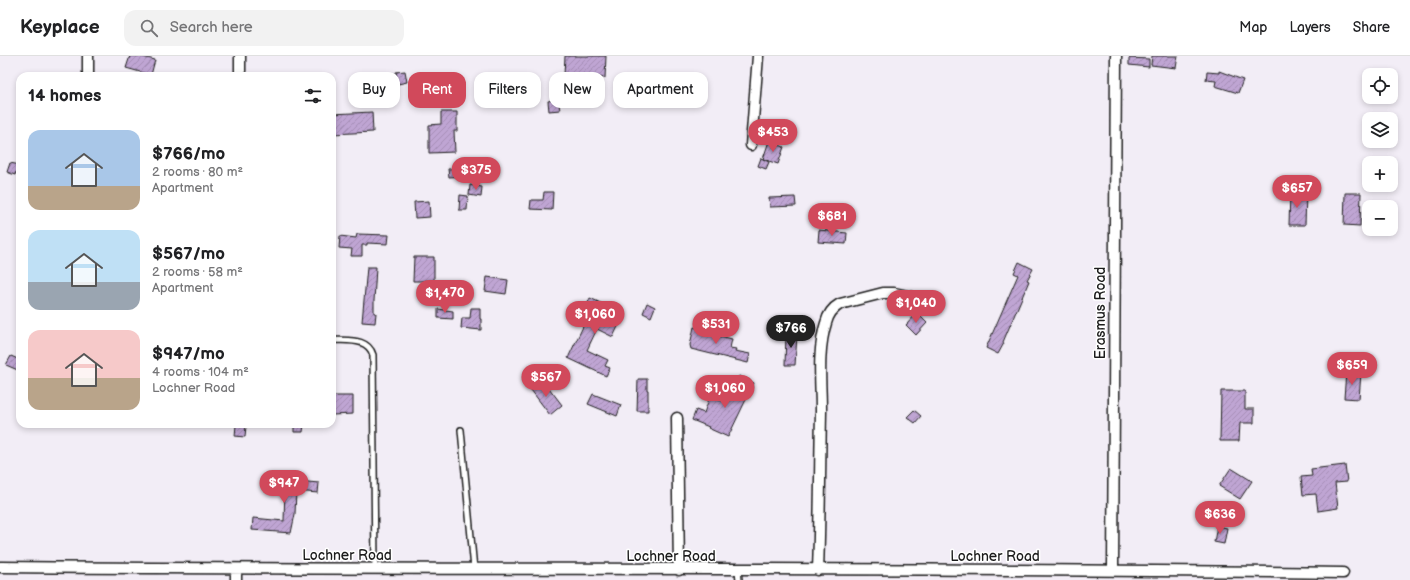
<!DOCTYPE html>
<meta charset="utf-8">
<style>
body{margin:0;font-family:"Balsamiq Sans",sans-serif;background:#f2f2f2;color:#202124;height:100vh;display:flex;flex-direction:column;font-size:15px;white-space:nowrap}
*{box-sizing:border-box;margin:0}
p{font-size:13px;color:#757577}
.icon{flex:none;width:22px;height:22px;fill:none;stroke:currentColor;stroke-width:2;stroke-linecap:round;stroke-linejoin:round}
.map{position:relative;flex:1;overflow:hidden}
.sheet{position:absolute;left:16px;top:16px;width:320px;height:356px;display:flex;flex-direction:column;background:#fff;border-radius:12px;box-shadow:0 2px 6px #0003}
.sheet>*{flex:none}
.top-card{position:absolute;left:348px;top:16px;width:380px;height:36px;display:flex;gap:8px}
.controls{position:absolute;left:1362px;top:12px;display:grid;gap:8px}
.controls a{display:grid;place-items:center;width:36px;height:36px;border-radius:8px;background:#fff;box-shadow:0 2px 6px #0003;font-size:20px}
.price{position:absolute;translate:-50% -34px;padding:0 9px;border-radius:14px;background:#d1495b;color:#fff;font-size:13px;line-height:26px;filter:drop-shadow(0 1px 2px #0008)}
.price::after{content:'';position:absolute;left:50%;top:24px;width:12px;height:9px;margin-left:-6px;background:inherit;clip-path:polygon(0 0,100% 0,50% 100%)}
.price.selected{background:#222;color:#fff}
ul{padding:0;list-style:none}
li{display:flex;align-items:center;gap:12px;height:100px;padding:0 12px}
li span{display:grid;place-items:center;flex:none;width:112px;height:80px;border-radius:12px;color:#555}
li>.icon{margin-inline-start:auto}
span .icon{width:48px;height:48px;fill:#fffc;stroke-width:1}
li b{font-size:17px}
h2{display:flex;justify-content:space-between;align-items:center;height:48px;padding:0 12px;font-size:17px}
.tag{padding:0 14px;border-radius:12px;background:#fff;box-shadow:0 2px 6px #0003;font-size:14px;line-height:36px}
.tag.selected{background:#d1495b;color:#fff}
header{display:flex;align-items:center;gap:24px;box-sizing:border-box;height:56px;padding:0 20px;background:#fff;border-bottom:1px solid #e0e0e0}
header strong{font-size:19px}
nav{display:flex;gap:22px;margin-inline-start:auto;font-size:14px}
.search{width:280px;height:36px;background:#f2f2f2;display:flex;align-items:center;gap:10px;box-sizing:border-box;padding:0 14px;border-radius:12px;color:#757577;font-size:15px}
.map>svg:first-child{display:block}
.building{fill:url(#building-hatch);stroke:#1c1c1c}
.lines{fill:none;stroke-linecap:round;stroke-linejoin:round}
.lane-casing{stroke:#1c1c1c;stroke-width:8}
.street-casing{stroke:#1c1c1c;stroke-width:13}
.lane{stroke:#fff;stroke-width:5}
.street{stroke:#fff;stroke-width:10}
.labels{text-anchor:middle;stroke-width:3;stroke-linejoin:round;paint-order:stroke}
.street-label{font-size:14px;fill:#1c1c1c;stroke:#fff}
</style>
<header>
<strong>Keyplace</strong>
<div class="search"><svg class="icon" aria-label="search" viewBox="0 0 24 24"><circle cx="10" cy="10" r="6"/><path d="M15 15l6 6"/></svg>Search here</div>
<nav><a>Map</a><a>Layers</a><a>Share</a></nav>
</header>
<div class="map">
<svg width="1410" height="524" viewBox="0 0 1410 524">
<defs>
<pattern id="building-hatch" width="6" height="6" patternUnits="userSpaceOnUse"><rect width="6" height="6" fill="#bfa5d3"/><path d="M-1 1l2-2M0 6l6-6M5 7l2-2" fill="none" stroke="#a48db5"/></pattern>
</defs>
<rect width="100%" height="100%" fill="#f2edf6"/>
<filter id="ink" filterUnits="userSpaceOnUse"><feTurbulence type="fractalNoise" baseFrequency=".025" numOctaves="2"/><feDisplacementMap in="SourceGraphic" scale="8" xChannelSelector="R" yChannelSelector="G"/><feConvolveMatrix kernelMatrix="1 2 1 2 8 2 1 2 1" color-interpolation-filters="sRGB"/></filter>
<g filter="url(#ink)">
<!-- building -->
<path class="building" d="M130 0H139L155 4 151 19 126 12Z
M565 0H606L605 22 594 21 593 28 583 27V20L564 19Z
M1152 0H1178L1176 12 1151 9Z
M1129 2 1149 3V11L1129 9Z
M405 15 407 26 398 28 396 16Z
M1219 15 1243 24 1238 37 1215 30 1216 25 1206 24 1207 16 1219 17Z
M558 43 560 54 549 55 548 45Z
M372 56 373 76 332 78V58Z
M441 56H457V75H454L455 96 429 97V69L441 68Z
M769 85 784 91 778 108 763 103Z
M761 102 769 106 766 113 758 110Z
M10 107 20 109V117L16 116 15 119 7 116Z
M464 112V120L449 121 448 113Z
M470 129 482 131 481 141 469 139Z
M544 136H553L552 154 530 153 531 144H543Z
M1290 136 1306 137 1305 169H1289Z
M1345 137H1361L1360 170 1344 169Z
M460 139 468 140 467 154H459Z
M795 141 796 150 770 151 769 142Z
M429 145 430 161 415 162 414 146Z
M819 174 847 177 846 188 818 186Z
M357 178 389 179 388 188 367 187V189H362V200H351L352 193 339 192 340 180 356 182Z
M414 201H434V225H413Z
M1019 206 1033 213 1027 224 1029 225 1003 286 1004 287 998 298 986 292 1018 219 1014 217Z
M367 211H376L374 245V257H376L375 267 362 266Z
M487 221 508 224 506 238 485 235Z
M590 242 624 258 613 281 597 273 587 294 608 304 605 310 610 312 606 320 568 302 590 256 585 254Z
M647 247 655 251 651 261 643 257Z
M471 252H480V263H481V274L461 272 462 262H470Z
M438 253 453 255V263L438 262Z
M917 257 927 267 916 279 906 269Z
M694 271 721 277 720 280 732 283 730 292 736 293 735 295 750 298 748 307 691 293 690 289Z
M786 278 797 279 795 309H785Z
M11 300 20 304V315L6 309Z
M1346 316 1361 317 1359 343 1344 342Z
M739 320 754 327 728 381 708 372 709 371 692 364 696 354 704 357 710 340 727 346Z
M638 323H647V334H648V355H637Z
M543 324 562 349 550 359 531 334Z
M1221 335H1245V353H1254V367H1240L1239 385H1220Z
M593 338 621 349 617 360 588 348Z
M332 340H353V358L332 359Z
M914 354 921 360 915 367 907 361Z
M294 368H304L303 376H294Z
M236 369 246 370 245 381 235 380Z
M1345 409 1347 426 1335 427 1338 452 1318 455 1316 438 1303 439 1301 421 1312 420 1311 413Z
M1231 412 1252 425 1240 443 1219 430Z
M266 417 297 425 319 427 318 437 296 435 295 458 291 477 252 474 253 462 284 465 285 432 264 427Z
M1217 470 1227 472 1224 488 1214 486Z"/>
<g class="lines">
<defs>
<path id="lane" d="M334 284C349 285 368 282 373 299L375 513
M461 374 474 513
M738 514 739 524"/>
<path id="street" d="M240 0V20
M88 20V0
M751 89 758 0
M677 362 679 514
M0 511C448 515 895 510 1343 517
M236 513V524
M818 514C820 461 820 408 821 355 821 327 817 295 826 267 828 259 833 252 840 248L883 237H894L912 241
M1113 514 1116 0"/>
</defs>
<!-- lane casing -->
<use href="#lane" class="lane-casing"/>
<!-- street casing -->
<use href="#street" class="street-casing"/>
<!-- lane -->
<use href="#lane" class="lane"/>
<!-- street -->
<use href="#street" class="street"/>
</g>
</g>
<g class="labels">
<!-- street labels -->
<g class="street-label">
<text transform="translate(1100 257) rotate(-90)" y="5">Erasmus Road</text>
<text x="347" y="504">Lochner Road</text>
<text x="671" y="505">Lochner Road</text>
<text x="995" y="505">Lochner Road</text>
</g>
</g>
</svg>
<div class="controls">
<a><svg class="icon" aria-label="locate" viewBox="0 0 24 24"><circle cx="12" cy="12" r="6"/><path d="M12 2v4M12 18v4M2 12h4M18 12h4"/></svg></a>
<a><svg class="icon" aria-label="layers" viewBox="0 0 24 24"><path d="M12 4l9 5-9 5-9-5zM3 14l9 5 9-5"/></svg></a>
<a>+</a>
<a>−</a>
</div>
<b class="price" style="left:773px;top:97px">$453</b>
<b class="price" style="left:476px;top:135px">$375</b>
<b class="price" style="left:1297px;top:153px">$657</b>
<b class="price" style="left:832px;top:181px">$681</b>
<b class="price" style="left:445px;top:258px">$1,470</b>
<b class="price" style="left:916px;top:268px">$1,040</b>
<b class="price" style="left:595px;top:279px">$1,060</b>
<b class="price" style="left:716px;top:289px">$531</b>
<b class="price selected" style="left:791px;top:293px">$766</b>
<b class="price" style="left:1352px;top:330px">$659</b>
<b class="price" style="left:546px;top:342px">$567</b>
<b class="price" style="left:725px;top:353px">$1,060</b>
<b class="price" style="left:284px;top:448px">$947</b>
<b class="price" style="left:1220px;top:479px">$636</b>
<div class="top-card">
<a class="tag">Buy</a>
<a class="tag selected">Rent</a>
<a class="tag">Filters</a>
<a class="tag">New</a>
<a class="tag">Apartment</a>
</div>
<section class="sheet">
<h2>14 homes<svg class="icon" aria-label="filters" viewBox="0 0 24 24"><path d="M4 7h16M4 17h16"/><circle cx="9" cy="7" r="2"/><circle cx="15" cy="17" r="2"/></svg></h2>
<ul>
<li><span style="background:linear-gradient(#a9c7e8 70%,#b9a48a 0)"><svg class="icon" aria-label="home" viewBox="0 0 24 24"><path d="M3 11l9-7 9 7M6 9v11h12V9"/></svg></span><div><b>$766/mo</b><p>2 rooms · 80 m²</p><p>Apartment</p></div></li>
<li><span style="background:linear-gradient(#bfe0f5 65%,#9aa5b1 0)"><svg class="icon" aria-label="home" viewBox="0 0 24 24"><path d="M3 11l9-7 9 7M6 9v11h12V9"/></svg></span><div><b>$567/mo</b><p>2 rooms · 58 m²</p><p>Apartment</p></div></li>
<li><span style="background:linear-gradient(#f6c9c9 60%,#b9a48a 0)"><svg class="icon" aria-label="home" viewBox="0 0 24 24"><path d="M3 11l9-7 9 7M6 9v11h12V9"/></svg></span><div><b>$947/mo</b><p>4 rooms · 104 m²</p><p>Lochner Road</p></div></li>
</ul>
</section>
</div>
